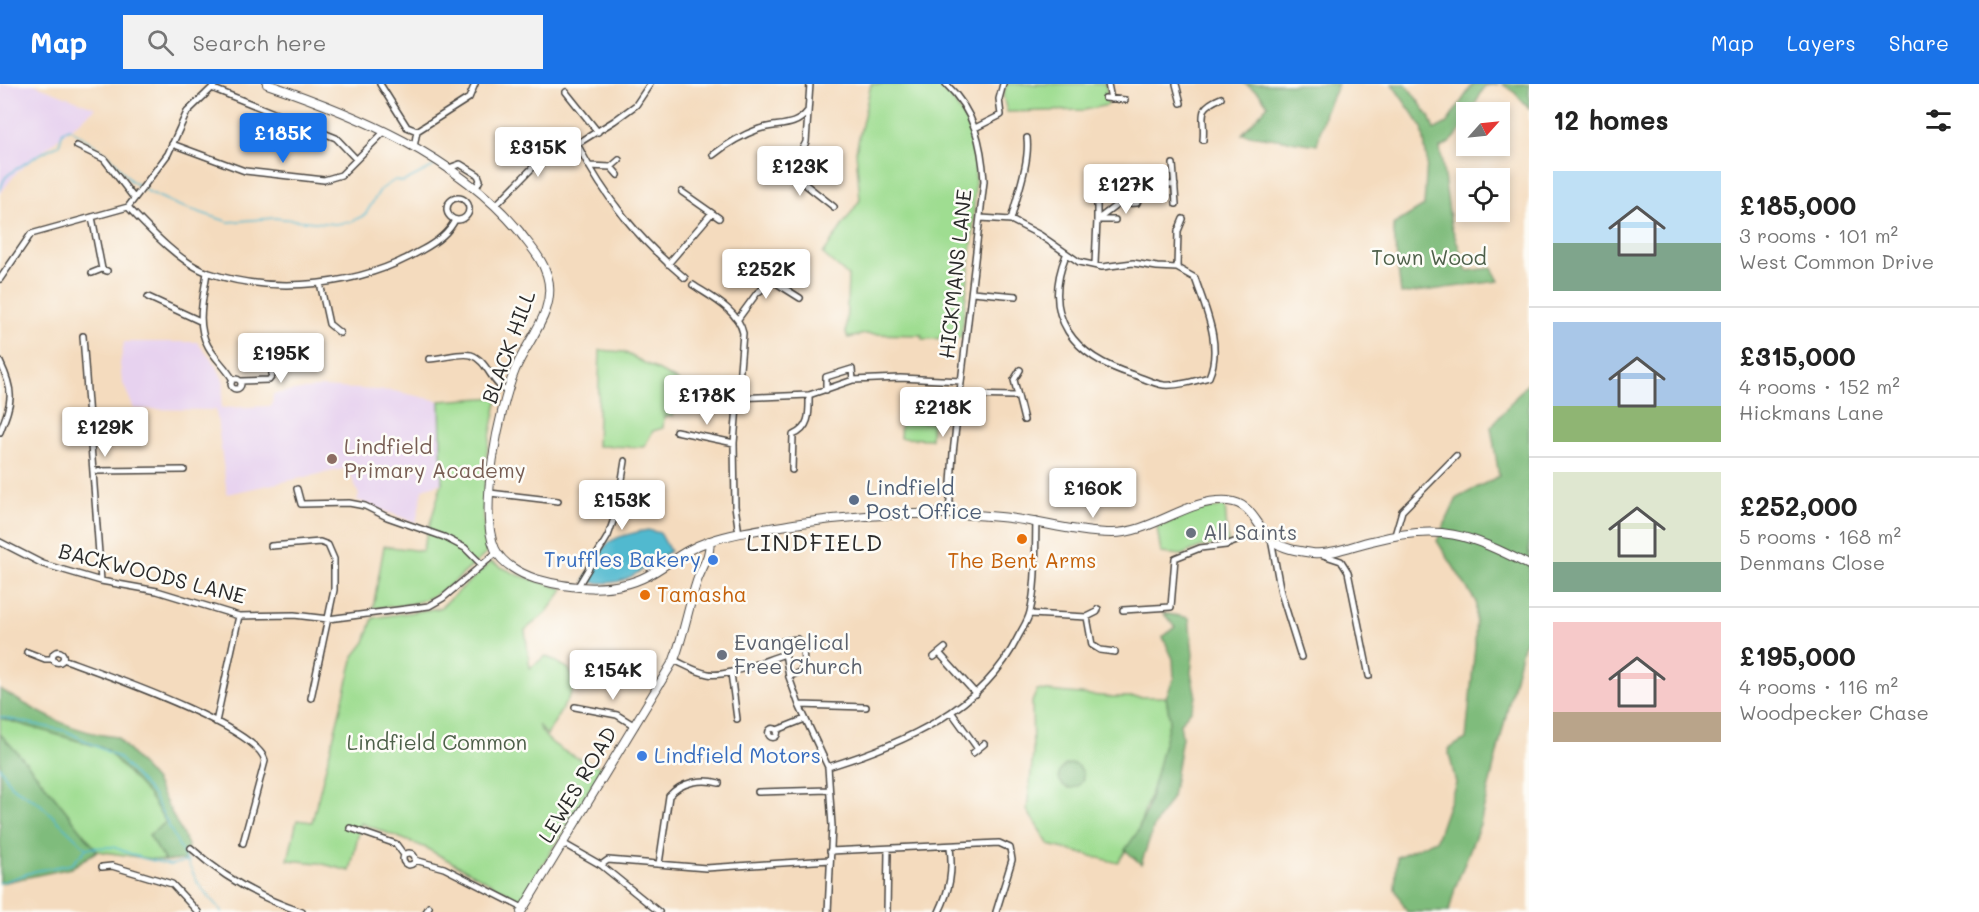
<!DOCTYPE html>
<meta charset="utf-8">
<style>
body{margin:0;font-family:Mali,sans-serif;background:#f2f2f2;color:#222;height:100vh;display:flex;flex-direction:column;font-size:22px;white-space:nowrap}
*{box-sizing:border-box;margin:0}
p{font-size:20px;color:#767676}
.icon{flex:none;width:33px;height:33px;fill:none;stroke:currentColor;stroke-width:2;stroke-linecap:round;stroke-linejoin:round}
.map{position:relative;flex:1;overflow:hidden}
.side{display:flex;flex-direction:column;background:#fff;width:450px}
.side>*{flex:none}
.needle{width:39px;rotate:63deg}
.controls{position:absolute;left:1456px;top:18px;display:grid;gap:12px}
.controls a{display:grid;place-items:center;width:54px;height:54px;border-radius:0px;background:#fff;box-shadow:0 3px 9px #0003;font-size:30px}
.price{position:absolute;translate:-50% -51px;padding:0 14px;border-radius:6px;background:#fff;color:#222;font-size:20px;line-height:39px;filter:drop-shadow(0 2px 3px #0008)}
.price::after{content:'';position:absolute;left:50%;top:36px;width:18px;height:14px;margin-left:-9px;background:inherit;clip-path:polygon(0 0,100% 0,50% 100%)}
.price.selected{background:#1a73e8;color:#fff}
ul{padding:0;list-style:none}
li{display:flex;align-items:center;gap:18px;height:150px;padding:0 24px}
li+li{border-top:2px solid #e0e0e0}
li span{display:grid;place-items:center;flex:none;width:168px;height:120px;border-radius:0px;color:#555}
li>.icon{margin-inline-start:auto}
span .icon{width:72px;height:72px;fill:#fffc;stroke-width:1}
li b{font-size:26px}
h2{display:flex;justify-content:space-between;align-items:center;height:72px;padding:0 24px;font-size:26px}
header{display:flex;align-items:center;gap:36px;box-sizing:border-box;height:84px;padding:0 30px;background:#1a73e8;color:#fff}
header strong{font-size:28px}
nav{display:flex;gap:33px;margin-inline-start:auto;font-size:21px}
.search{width:420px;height:54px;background:#f2f2f2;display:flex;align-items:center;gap:15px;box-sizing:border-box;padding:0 21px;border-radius:0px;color:#767676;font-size:22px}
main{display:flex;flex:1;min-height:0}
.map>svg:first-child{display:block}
.built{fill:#e7d2ef}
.green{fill:#9fdd91;stroke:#65845e;stroke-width:1.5}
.forest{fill:#7fbc7b;stroke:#557453;stroke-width:1.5}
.water{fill:#51b9cf;stroke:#3e727d;stroke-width:1.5}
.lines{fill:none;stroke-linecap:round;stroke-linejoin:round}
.stream{stroke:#51b9cf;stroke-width:1.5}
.street-casing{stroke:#494541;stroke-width:8}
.secondary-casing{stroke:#494541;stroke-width:10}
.street{stroke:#fff;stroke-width:5}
.secondary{stroke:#fff;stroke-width:8}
.education-dot{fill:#8d6e63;stroke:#fdfcf7;stroke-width:2}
.service-dot{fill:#5c6f8a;stroke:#fdfcf7;stroke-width:2}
.worship-dot{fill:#6b7280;stroke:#fdfcf7;stroke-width:2}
.food-dot{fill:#e8710a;stroke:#fdfcf7;stroke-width:2}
.shop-dot{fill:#3f7fe0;stroke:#fdfcf7;stroke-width:2}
.labels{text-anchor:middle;stroke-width:5;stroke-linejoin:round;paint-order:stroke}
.park-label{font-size:21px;fill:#4e604a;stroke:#fdfcf7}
.street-label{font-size:21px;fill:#2b2b2b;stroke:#fdfcf7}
.education-label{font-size:21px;fill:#785e54;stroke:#fdfcf7;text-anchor:start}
.service-label{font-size:21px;fill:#4e5e75;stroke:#fdfcf7;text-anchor:start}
.worship-label{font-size:21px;fill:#5b616d;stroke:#fdfcf7;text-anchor:start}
.shop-label{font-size:21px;fill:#366cbe;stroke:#fdfcf7;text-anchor:end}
.food-label{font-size:21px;fill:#c56008;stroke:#fdfcf7}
.quarter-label{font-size:24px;letter-spacing:1.5px;fill:#2b2b2b;stroke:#fdfcf7}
</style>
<header>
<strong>Map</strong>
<div class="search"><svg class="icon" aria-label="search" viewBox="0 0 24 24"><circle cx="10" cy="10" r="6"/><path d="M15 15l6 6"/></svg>Search here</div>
<nav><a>Map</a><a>Layers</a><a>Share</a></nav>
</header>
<main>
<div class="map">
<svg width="1529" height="828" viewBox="0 0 1529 828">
<rect width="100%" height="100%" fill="#fdfcf7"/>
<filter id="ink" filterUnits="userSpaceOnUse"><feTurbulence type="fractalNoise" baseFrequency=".0167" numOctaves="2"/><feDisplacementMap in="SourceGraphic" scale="12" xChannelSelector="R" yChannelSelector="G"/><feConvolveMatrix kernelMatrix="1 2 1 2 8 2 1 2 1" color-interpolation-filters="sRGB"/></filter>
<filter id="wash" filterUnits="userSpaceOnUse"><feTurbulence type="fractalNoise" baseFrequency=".008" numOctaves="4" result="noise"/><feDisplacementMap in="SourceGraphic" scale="24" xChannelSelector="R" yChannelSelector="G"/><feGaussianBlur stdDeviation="1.35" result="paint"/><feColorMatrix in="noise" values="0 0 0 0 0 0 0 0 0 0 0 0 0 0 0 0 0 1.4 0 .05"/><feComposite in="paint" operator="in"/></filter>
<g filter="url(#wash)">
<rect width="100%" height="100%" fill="#f4dbbe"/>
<!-- built -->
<path class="built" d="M0 0H34L96 24 17 88 0 110Z
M124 258H197L217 283 224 298 221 324 272 322 273 310 321 303 394 307 440 317 442 399 423 405 416 439 357 416 359 411 348 384 227 410 216 326 134 325 122 297 120 280Z"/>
<!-- green -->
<path class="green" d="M871 0H938L949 10 967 38 976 72 973 151 961 254 922 255V251L865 250 848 254 846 249 848 192 823 170 860 116 856 67Z
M1006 0H1106L1108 21 1085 26 1007 28 1003 12Z
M600 266 624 268 680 298 673 332 664 333 663 344 653 347 644 363 597 362Z
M498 313 486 373 483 433 487 469C443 507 435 522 373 524L384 462 422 467 442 399 440 317Z
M901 337 932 339 931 355 900 354Z
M1225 422 1228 459 1200 463 1181 471 1161 469 1157 443 1201 426Z
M491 478 518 491 564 505 546 529 525 546 530 584 546 572 569 585 576 601 547 651 538 641C548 665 581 675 603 684L521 816 424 763 361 739 350 787 319 779 288 776 297 736 312 738 354 572 365 558 373 534 440 524Z
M1037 606 1112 613H1166L1170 635 1157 690 1137 749 1118 779 1049 761 1027 726 1033 670 1032 618Z
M0 634 106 665 148 710 166 738 149 751 165 777 97 767C66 727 35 686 0 650Z"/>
<!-- forest -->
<path class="forest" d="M1245 0H1338L1325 28 1317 61 1242 50 1268 21 1259 9Z
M1392 0H1406L1429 32 1434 46 1447 39 1473 0H1499L1485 2 1471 28H1467C1467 42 1452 60 1440 64L1451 141 1467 187 1492 184 1499 197 1401 210 1393 141 1424 122 1427 77 1422 43Z
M1502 0H1529V25L1515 9Z
M1529 297V549L1522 565 1480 740 1455 804 1449 828H1407L1395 805 1397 773 1436 756 1456 699 1448 665 1466 655 1475 562 1476 518 1437 457 1457 414 1499 392 1491 343Z
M1163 529 1189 534 1193 570 1191 589 1196 613 1191 626 1180 639 1182 653 1172 713 1154 742 1141 780 1125 766 1137 749 1147 726 1170 635 1166 613 1174 594 1173 575 1163 553 1175 543Z
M0 605C37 628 73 649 117 653L155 697 188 761 185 776 165 777 149 751 166 738 148 710 106 665 0 634Z
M0 650C35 686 66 727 97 767L71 784 0 799Z
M1059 692a12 12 0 1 1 24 0a12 12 0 1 1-24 0Z"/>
<!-- water -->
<path class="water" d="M648 446 660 449 670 467C638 488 626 505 584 497 605 459 603 454 648 446Z"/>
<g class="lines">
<!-- stream -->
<path class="stream" d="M0 106C2 102 3 96 6 93 13 86 50 63 59 61L63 47 69 44 109 71 130 96 149 108 177 121 229 138 274 134 335 140 350 138 365 131 380 106 395 96 403 98 434 82
M0 633 66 647 118 673 153 711 199 801 222 828
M0 683 11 702 40 720 86 764 113 763 142 774 170 781 188 777
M0 799 35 787 72 780 86 765"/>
</g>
</g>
<g filter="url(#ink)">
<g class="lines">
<defs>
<path id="street" d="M380 0 407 43 417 47 414 63
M810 0 806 58 793 83 792 90 834 123
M946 0C974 26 982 61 984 97L953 369 949 430
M1108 0 1111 15
M1176 0 1181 19
M214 5 336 54 356 75
M566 8 598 48
M1105 14 1125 16
M975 44 1001 31 999 15 1003 0
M417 47 469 14 475 0
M1203 56C1206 33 1194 25 1221 14
M172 60 245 87 324 96 341 91 384 48
M577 60C605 114 638 155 685 194
M77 62 104 75 134 114
M713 71C727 60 742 51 759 45 777 39 795 44 807 28
M1173 80 1176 120
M589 82 611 83 618 91
M611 83 619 76
M449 84 460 80 478 91 480 96 476 104
M682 108 719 134
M1097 109V136H1115
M447 125a11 11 0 1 1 22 0a11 11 0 1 1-22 0Z
M496 121 546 70 577 60 614 37 636 21 650 0
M128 123C148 144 181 180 209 189 276 211 361 202 422 166 435 159 448 150 455 136
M92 133 102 185 107 187
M981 134 1011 136 1040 151 1079 178 1102 183 1133 179 1157 183 1177 184 1195 194C1205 224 1223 261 1209 293 1195 297 1179 302 1164 301 1154 300 1143 294 1134 291 1074 273 1041 233 1066 171
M1011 136C1017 111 1030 78 1027 54
M668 180 711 130
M1095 180 1097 136 1118 120 1137 119 1144 100 1175 101
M1177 184 1178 147 1183 135
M207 188C204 212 195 240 208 262 215 275 226 283 233 296
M92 189 102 185
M0 195 31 150 128 123 168 70 187 28 216 0
M773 197V177
M320 199 329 240 340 249
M693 201C711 213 738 226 743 249L734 359 735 422 739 450
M972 208 1016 212
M148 213 200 237
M738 235 757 209 773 197 800 214
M83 252 101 497
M257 272H272
M429 275C442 275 460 268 471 271 487 276 492 300 507 308
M0 278C15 309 12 317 0 348
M1020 286 1014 296 1024 336
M231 300a5 5 0 1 1 10 0a5 5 0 1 1-10 0Z
M241 297 269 296 272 292 271 257
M826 306V293L852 285 853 296
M960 311 1016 312
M736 314 809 311 853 296 900 294 961 297
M676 347 734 359
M792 386 793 351C811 344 809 327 809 311
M94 387 184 386
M297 405 301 420 349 419 365 422 387 433 444 453 465 464 481 480
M490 409 558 417
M1395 451 1402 427 1456 372
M1271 455 1281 509 1301 573
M0 458 43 480 101 497 157 507 239 532 294 531 328 535 429 522 443 514 496 469
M271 462 320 458 328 461 334 475V506L311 614
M1323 471 1341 477 1348 488 1369 592
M578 502 608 452 617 426 625 377
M1123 526 1171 523 1175 474 1200 464 1226 461 1264 447
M1030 530 1087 533 1097 528 1098 525
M1087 533 1092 561 1100 566 1115 568
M52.5 573a5.5 5.5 0 1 1 11 0a5.5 5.5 0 1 1-11 0Z
M27 568 45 575H53
M939 569 976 610
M934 573 945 564
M63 575C98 588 259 643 265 677L243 759
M674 576C685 581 696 588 708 590 726 594 765 576 785 570
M731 589 737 635
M789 593 801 587C805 577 805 564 797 555L783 557 789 593 799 621 828 683 832 742 828 828
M799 621 866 623
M575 623 617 631 635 642
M952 629 978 665
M216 638 239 532
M768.5 649a4.5 4.5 0 1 1 9 0a4.5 4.5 0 1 1-9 0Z
M777 646 805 635
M973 669 984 660
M828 683C902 660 983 626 1018 553 1022 545 1028 537 1030 528 1037 499 1035 467 1036 437
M758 708 829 706
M350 744 396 760 404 771
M564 760 601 781 659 828
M191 764C223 793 262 815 302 828
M830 767 999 759 1010 764 1012 776 996 828
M403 775a6 6 0 1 1 12 0a6 6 0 1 1-12 0Z
M415 776 444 784 523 824
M659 780 669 712C681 698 702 694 719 699
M601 781 608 776 706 784 830 776
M102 783 112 782 172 800 198 828
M426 828 429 823
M887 828 888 766
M939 828C950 805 953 788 950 763"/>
<path id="secondary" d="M267 0C358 31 456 72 519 147 529 161 542 174 547 191 558 226 527 256 515 286 499 325 478 427 495 465 502 480 521 490 536 495 570 505 615 509 647 492 668 481 683 466 707 458 736 448 770 444 801 439 866 430 934 427 1000 433 1037 436 1074 449 1112 449 1153 449 1187 414 1228 417 1253 419 1256 443 1272 456 1282 465 1299 467 1313 469 1331 471 1354 461 1372 457 1440 439 1468 450 1529 481
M521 828 674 576C684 550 688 524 697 497 701 485 712 470 709 457"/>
</defs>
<!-- street casing -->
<use href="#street" class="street-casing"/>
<!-- secondary casing -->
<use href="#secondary" class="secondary-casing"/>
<!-- street -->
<use href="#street" class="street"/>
<!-- secondary -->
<use href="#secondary" class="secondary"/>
</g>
</g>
<!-- markers -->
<circle class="education-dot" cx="332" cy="375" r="6"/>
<circle class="service-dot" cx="854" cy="416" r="6"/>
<g class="worship-dot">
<circle cx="1191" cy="449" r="6"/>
<circle cx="722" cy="571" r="6"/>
</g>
<g class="food-dot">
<circle cx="1022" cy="455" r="6"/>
<circle cx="645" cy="511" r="6"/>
</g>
<g class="shop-dot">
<circle cx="713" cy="476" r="6"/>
<circle cx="642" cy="672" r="6"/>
</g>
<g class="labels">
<!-- park labels -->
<g class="park-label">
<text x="1429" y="181">Town Wood</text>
<text x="437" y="666">Lindfield Common</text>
</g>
<!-- street labels -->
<g class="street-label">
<text transform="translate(956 190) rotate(-84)" y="7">HICKMANS LANE</text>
<text transform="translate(509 263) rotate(-70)" y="7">BLACK HILL</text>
<text transform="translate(152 490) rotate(14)" y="7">BACKWOODS LANE</text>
<text transform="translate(578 701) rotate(-59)" y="7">LEWES ROAD</text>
</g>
<!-- education labels -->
<g class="education-label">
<text x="344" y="370">Lindfield<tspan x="344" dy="24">Primary Academy</tspan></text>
</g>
<!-- service labels -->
<g class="service-label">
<text x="866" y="411">Lindfield<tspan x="866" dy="24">Post Office</tspan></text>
</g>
<!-- worship labels -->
<g class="worship-label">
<text x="1203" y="456">All Saints</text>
<text x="734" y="566">Evangelical<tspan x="734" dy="24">Free Church</tspan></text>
</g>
<!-- shop labels -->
<g class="shop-label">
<text x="701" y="483">Truffles Bakery</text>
<text x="654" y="679" text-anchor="start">Lindfield Motors</text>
</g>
<!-- food labels -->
<g class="food-label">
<text x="1022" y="484">The Bent Arms</text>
<text x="657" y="518" text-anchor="start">Tamasha</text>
</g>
<!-- quarter labels -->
<g class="quarter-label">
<text x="815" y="467">LINDFIELD</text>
</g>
</g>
</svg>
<div class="controls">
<a><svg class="needle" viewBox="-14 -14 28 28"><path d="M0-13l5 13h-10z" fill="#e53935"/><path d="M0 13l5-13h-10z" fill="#767676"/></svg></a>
<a><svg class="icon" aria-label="locate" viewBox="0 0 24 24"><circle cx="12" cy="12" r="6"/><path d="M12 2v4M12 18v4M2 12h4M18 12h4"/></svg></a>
</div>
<b class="price selected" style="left:283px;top:80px">£185K</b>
<b class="price" style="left:538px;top:94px">£315K</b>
<b class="price" style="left:800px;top:113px">£123K</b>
<b class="price" style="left:1126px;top:131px">£127K</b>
<b class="price" style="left:766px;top:216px">£252K</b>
<b class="price" style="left:281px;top:300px">£195K</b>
<b class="price" style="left:707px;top:342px">£178K</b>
<b class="price" style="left:943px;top:354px">£218K</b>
<b class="price" style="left:105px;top:374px">£129K</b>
<b class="price" style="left:1093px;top:435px">£160K</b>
<b class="price" style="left:622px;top:447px">£153K</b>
<b class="price" style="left:613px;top:617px">£154K</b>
</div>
<section class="side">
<h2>12 homes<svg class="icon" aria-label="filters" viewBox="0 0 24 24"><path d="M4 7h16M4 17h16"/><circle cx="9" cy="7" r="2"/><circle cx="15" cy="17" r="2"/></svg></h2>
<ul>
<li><span style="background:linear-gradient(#bfe0f5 60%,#7fa58c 0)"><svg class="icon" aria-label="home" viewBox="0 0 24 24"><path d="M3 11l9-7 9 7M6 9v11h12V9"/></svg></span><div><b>£185,000</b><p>3 rooms · 101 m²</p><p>West Common Drive</p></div></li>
<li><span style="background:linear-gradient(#a9c7e8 70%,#8fb573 0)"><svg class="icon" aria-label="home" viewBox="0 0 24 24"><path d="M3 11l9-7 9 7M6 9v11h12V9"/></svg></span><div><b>£315,000</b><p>4 rooms · 152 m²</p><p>Hickmans Lane</p></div></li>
<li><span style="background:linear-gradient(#dfe7d0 75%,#7fa58c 0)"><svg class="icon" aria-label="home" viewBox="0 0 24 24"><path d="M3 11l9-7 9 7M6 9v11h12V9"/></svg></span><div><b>£252,000</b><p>5 rooms · 168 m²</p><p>Denmans Close</p></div></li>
<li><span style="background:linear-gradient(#f6c9c9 75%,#b9a48a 0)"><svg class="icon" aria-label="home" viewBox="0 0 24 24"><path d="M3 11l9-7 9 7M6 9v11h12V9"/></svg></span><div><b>£195,000</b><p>4 rooms · 116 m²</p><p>Woodpecker Chase</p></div></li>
</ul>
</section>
</main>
